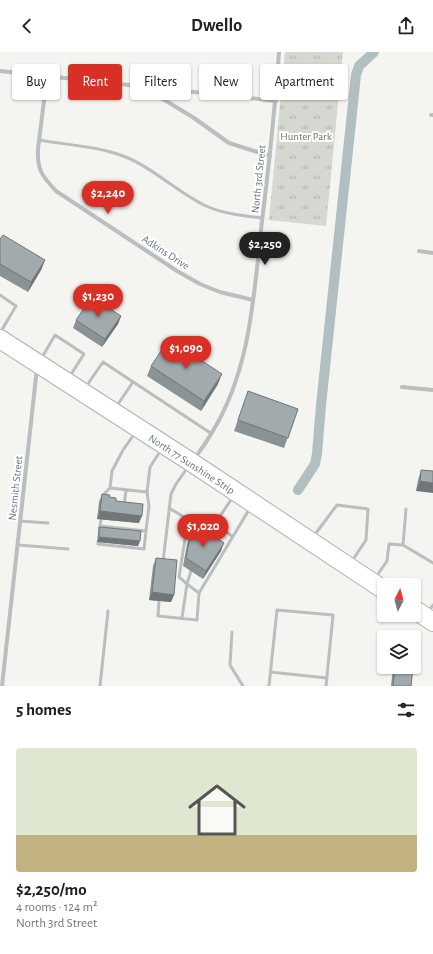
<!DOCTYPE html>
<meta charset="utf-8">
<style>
body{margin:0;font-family:"Alegreya Sans",sans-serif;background:#f6f6f6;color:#202124;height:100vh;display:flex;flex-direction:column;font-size:15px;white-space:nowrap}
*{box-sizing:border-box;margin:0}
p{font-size:13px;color:#757577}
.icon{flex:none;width:22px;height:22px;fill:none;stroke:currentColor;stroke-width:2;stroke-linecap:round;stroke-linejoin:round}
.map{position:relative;height:634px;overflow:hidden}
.panel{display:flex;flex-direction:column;background:#fff;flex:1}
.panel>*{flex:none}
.banner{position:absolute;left:12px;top:12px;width:409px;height:36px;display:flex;gap:8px}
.needle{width:26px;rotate:6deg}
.buttons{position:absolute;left:377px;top:526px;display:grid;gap:8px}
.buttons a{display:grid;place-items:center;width:44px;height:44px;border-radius:4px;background:#fff;box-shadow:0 1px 3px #0004;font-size:20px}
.price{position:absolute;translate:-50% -34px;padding:0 9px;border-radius:14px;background:#d93025;color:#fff;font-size:13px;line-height:26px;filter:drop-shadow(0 1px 2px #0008)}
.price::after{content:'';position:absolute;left:50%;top:24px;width:12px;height:9px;margin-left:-6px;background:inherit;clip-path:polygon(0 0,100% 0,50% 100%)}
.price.on{background:#222;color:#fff}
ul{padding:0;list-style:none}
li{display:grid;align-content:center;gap:8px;height:212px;padding:0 16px}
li+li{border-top:1px solid #e0e0e0}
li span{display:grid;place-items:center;height:124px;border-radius:4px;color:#555}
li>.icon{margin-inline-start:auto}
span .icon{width:72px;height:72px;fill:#fffc;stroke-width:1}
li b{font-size:17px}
h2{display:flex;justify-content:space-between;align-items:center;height:48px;padding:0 16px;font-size:17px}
.chip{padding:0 14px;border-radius:4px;background:#fff;box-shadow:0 1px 3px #0004;font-size:14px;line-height:36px}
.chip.on{background:#d93025;color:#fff}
header{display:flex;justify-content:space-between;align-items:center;height:52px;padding:0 16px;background:#fff;font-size:18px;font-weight:700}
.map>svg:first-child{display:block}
.grass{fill:url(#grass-tufts)}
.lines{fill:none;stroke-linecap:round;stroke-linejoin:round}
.canal{stroke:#b1bfc1;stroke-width:10}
.primary-casing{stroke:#adb2b5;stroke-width:20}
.lane{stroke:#b9bec0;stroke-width:3}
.street{stroke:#b9bec0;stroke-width:4}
.primary{stroke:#fff;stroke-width:18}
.wall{fill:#8a9295}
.shaded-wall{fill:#717779}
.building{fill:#a1aaad;stroke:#717779}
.labels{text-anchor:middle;stroke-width:4;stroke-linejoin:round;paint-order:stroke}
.park-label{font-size:11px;fill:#6a7764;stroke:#fff}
.street-label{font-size:11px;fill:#66777f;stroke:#fff}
</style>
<header><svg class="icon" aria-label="back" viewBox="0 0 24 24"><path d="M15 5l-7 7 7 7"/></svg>Dwello<svg class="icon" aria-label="share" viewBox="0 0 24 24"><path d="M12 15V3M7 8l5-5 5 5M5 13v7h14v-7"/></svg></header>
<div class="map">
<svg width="433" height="634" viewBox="0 0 433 634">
<defs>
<pattern id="grass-tufts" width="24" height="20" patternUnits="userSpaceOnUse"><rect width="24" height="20" fill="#d4d8d0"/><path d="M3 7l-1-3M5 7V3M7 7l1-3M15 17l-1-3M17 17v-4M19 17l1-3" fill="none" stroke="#b0b4ae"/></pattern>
</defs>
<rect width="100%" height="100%" fill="#f4f4f1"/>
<!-- grass -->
<path class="grass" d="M285 0H343L326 174 269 168Z"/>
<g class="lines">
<!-- canal -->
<path class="canal" d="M298 438 315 412 317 402 321 353 356 23 359 14 374 0"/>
<defs>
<path id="primary" d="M0 287 191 410 384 538
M414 557 433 570"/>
</defs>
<!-- primary casing -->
<use href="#primary" class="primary-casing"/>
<!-- lane -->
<path class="lane" d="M39 88C67 93 96 94 123 104 151 114 178 141 206 154 224 162 244 164 262 166
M0 243 16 254 0 281
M41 307 55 283 84 302 70 324
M85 336 103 310 212 382
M116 355 133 330
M135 381 123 398 112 419 110 436 147 440 150 415 161 398
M103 445V443L110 436
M124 454 126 438
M169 456 209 480 233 445
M188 468 179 525 187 532 199 541
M20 469 48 471
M214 472 232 484
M100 474 101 468
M100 478V474L146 479 149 454 147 440
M313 485 337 453 368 457 366 488 352 509
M98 490V492L144 497 146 479
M18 493 68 497
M403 493 406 457
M163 510 171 442 176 432 188 415
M376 525 387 509 389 492 403 493 433 511
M159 549 158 564 197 568 199 541 250 456
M428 560 433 553
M182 566 187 532 191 519
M232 580 230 613 243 634
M270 620 327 626
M100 634 108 559
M269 634 277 558 333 563 326 634"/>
<!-- street -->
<path class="street" d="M0 19 276 49
M47 25 38 97C37 118 42 124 56 139L177 219 200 232 220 240 253 248
M145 36 194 66 229 91 270 104
M431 63H433
M419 199 433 201
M402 335 433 338
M194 407C200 399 206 391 211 382 251 319 254 241 262 169 269 113 275 56 279 0
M2 634 37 316"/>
<!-- primary -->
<use href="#primary" class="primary"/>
</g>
<!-- wall -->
<path class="wall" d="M0 187 45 208 41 218 28 240 0 224Z
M121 264 118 272 102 295 73 276 76 268Z
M151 314 218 332 201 359 147 324Z
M248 339 298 357 284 396 234 379Z
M421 418 433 419 416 439 418 428Z
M102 442 109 445 116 449 139 471 97 467 99 450Z
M99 475 140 489 138 494 97 490 98 481Z
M190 484 221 499 203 527 183 514 187 492Z
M156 506 174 543 171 550 149 548 153 514Z
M393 615H413L411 634H391Z"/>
<!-- shaded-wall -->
<path class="shaded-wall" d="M45 208 41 218 28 240 31 230Z
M121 264 118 272 102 295 105 287Z
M222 322 218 332 201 359 204 349Z
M420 429 433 431V441L416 439Z
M100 459 142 464 139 471 97 467Z
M99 485 140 489 138 494 97 490Z
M224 491 221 499 203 527 206 519Z
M152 540 174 543 171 550 149 548Z"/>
<!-- building -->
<path class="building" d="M3 183 45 208 31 230 0 212V187Z
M92 245 121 264 105 287 76 268Z
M169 287 222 322 204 349 151 314Z
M248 339 298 357 288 386 238 368Z
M421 418 433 419V431L420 429Z
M102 442 110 443 109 445 116 446V449L143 452 142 464 100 459Z
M198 473 224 491 206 519 186 506 190 484Z
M99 475 141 479 140 489 99 485Z
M156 506 177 508 174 543 152 540Z
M395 615H413L411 634H393Z"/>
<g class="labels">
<!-- park labels -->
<g class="park-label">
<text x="306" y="88">Hunter Park</text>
</g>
<!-- street labels -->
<g class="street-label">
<text transform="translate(258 127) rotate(-84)" y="4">North 3rd Street</text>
<text transform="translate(166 200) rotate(33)" y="4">Adkins Drive</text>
<text transform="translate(192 412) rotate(33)" y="4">North 77 Sunshine Strip</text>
<text transform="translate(15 436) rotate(-84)" y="4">Nesmith Street</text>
</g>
</g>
</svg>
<div class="buttons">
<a><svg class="needle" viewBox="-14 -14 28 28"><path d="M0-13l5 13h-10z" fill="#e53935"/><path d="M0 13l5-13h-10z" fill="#757577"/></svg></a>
<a><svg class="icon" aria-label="layers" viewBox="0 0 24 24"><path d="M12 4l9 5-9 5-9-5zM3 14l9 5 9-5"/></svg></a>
</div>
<b class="price" style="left:108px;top:163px">$2,240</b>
<b class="price on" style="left:265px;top:214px">$2,250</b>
<b class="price" style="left:98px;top:266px">$1,230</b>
<b class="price" style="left:186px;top:318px">$1,090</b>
<b class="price" style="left:203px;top:496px">$1,020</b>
<div class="banner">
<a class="chip">Buy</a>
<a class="chip on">Rent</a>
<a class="chip">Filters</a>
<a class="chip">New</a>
<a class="chip">Apartment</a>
</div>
</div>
<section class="panel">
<h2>5 homes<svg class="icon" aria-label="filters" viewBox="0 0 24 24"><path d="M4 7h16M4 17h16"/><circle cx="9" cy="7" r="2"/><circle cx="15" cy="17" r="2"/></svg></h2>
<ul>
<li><span style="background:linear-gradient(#dfe7d0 70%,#c2b280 0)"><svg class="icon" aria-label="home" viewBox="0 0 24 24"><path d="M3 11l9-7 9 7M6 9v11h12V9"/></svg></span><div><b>$2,250/mo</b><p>4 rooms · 124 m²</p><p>North 3rd Street</p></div></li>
</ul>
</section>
